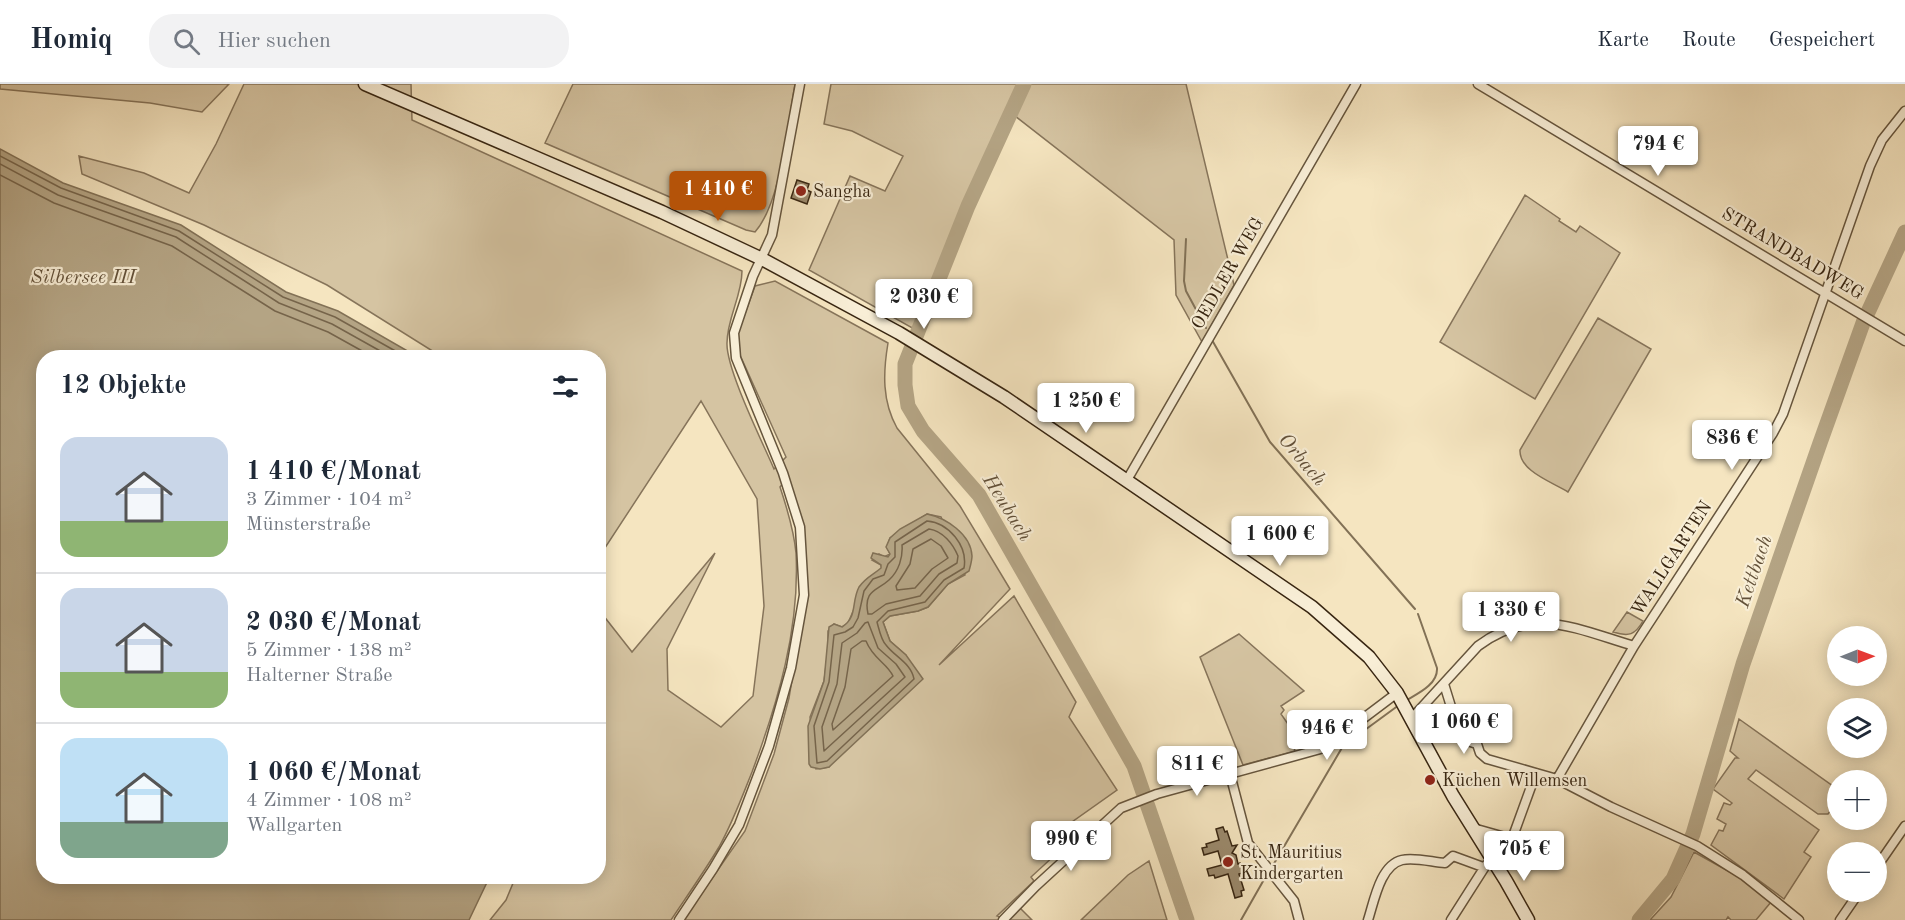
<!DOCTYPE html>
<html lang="de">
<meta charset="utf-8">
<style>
body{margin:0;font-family:"Old Standard TT",serif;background:#f2f2f3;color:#1f2937;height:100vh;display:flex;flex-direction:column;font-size:22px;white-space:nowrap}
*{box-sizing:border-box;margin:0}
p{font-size:20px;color:#747a83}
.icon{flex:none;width:33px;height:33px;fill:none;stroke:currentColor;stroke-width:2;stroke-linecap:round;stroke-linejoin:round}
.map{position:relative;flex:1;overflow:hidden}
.details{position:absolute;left:36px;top:266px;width:570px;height:534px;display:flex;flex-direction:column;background:#fff;border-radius:24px;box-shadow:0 3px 15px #0003}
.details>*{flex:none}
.needle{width:39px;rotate:89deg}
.buttons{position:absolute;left:1827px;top:542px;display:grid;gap:12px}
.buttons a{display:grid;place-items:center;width:60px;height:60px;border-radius:50%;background:#fff;box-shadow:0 3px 15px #0003;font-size:30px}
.price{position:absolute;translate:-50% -51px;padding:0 14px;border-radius:6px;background:#fff;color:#222;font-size:20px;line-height:39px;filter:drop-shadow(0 2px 3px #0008)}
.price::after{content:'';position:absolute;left:50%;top:36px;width:18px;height:14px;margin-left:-9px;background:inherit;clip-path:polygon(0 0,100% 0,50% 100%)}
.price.selected{background:#b45309;color:#fff}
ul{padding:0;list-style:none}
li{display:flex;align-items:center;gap:18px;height:150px;padding:0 24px}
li+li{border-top:2px solid #e0e1e3}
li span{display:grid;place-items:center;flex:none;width:168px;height:120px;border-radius:18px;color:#555}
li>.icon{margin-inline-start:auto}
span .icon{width:72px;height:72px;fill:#fffc;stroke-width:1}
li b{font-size:26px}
h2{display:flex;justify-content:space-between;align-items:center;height:72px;padding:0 24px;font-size:26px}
header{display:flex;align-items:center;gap:36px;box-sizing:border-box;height:84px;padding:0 30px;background:#fff;border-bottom:2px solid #e0e1e3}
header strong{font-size:28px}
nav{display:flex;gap:33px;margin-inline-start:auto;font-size:21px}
.search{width:420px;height:54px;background:#f2f2f3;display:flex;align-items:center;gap:15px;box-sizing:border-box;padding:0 21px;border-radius:24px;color:#747a83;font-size:22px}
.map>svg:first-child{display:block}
.green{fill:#d5c4a2;stroke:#86745a;stroke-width:1.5;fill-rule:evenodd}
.water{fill:#b4a484;stroke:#827156;stroke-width:1.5}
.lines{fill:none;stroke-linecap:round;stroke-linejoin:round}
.shore{stroke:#76644a;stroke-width:1.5}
.stream{stroke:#827156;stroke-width:2}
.river{stroke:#b4a484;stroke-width:15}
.building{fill:#9a896c;stroke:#372511;stroke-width:1.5}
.street-casing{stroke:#66553d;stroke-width:11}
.secondary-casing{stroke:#372511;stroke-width:15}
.street{stroke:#f8eed6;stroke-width:8}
.secondary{stroke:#f8eed6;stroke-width:12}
.poi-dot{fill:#8f2418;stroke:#f8eed6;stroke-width:2}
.labels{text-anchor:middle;stroke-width:4.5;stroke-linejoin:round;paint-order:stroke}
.poi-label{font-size:18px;fill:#372511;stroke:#f8eed6;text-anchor:start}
.street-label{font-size:18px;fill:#372511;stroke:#f8eed6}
.water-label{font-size:20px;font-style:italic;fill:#635139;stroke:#f8eed6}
</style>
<header>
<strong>Homiq</strong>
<div class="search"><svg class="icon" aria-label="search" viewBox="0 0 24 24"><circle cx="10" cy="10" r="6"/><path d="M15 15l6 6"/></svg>Hier suchen</div>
<nav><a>Karte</a><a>Route</a><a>Gespeichert</a></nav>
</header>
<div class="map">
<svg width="1905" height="836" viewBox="0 0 1905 836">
<rect width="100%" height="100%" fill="#f5e5c0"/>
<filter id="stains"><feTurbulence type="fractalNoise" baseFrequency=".00333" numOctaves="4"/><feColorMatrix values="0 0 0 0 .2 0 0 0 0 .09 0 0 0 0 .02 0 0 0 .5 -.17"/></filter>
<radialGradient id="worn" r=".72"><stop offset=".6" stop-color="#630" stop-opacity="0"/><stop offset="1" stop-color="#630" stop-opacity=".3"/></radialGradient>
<!-- green -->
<path class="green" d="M0 0H229L202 28 150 19 0 5Z
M244 0H411L412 36 742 187C742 212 727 234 727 259 726 285 762 357 774 385L786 373 740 271 738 249 755 202 775 197 888 259C883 289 882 317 897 344L960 422 1010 505 939 581 1014 512 1076 618 1069 633 1117 706 1072 738 1082 754 1064 772 1056 770 1031 793 1034 797 997 832 1004 834 1017 821 1032 836H683L745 747 774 670 789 614 806 510 802 441 787 395 780 403C787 424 794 447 796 469 800 544 778 618 752 688 742 713 732 740 719 763 704 788 687 812 671 836H490L506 816 516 792H598L599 526 632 568 715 469 667 565 668 606 721 643 753 612 764 522 757 415 701 317 599 473 598 273H442L327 201 204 141 82 90 79 72 144 89 189 109 216 60ZM927 430 941 433 965 491 948 500 928 523 918 527 890 532 883 538 890 557 906 571 829 683 816 685 810 633 824 597 828 566V547L834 540 842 543 848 539 854 525 882 484 881 481 872 476 879 470 884 473 890 470 887 463 890 454Z
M573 0H795C788 39 781 119 755 148L746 146 545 59Z
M831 0H1019L960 126 914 245 809 186 850 92 885 107 903 72 852 47 824 40Z
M1030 0H1186L1234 201 1202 258 1176 211 1174 156 1015 32Z
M1525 111 1560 135 1559 137 1576 148 1580 142 1620 169 1535 315 1440 258Z
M1598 234 1651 265 1568 408C1552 398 1519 387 1520 366Z
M1627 528 1643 537C1635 551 1629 553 1613 548Z
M1239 550 1304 607 1281 622 1284 626 1281 630 1288 640 1295 667 1243 681 1200 573Z
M1739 635 1837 705V718L1828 730H1818L1756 686 1748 695 1819 746 1804 768 1811 773 1784 815 1711 761 1719 746 1723 747 1726 740 1717 735 1724 719 1730 721 1732 719 1713 705 1735 674H1738L1730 667Z
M1694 768 1746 797 1771 818 1756 836H1731L1728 833 1726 836H1650L1671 813Z
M1149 777 1167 836H1081L1128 791Z"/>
<!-- water -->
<path class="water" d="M0 65 63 99 181 141 286 208 338 227 418 273H44V792H490L469 836H0Z
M927 430C946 434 971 450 972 472 972 477 970 483 969 487L948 500 928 523 918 527 890 532 883 538 890 557 906 571 923 595 829 683 820 685 811 683 809 680 808 642 824 597 829 543 834 540 842 543C858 533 851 518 859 503 866 493 873 491 881 484V481L871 474 873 469 888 473 890 470 886 463 890 454 900 445Z"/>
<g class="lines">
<!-- shore -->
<path class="shore" d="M0 72 61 104 179 147 283 213 335 233 406 273
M0 80 58 111 176 153 279 219 332 240 391 273
M0 91 54 119 172 162 275 227 328 248 373 273
M927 437C949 439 968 462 964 484L944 496 925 518 888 527 877 538C879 545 881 556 886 561 895 573 911 579 914 595L827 677 817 679 814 642 829 598 834 551 845 548 853 543 858 534 864 507 873 495 884 491 888 480 895 473V458Z
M929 445C943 447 953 460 958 472L957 479 939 490 920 512 886 520 872 530H868C863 506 877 507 889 496 899 487 903 473 902 461Z
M931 455 941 462 948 474 932 485 915 504 897 506 896 502 910 480 913 465Z
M868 538 878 564 896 580 905 593 824 667 822 643 837 600 842 559 857 549 865 539Z
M862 557H866C873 575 887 579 893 592L833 646 832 640 845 603 851 565Z"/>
<!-- stream -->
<path class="stream" d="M1186 155 1184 197 1186 207 1206 244
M1212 256 1270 358 1415 525
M1407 616C1419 609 1438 600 1437 584L1418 530
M1272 783 1343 662 1399 621
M1241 836 1266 792"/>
<!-- river -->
<path class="river" d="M1024 0 968 122 905 280V301L908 322 923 347 979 411 1134 682 1187 836
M1639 836 1673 795 1693 750 1743 580 1820 359 1863 239 1905 148"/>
</g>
<!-- building -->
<path class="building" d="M797 96 809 100 807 106 811 108 807 120 791 114Z
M1223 743 1225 748 1227 747 1232 762 1237 761 1232 769 1236 771 1238 780 1240 779 1243 789 1239 790 1244 806 1241 807 1242 812 1235 814 1228 790 1215 794 1214 791 1209 792 1207 785 1222 781 1218 767 1204 771 1202 764 1207 763 1206 760 1219 756 1216 745Z"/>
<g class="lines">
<defs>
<path id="street" d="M1478 0 1905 257
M1127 396 1356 0
M1444 600 1461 655 1477 660 1480 669 1487 675 1536 689
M1412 634 1478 562C1533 521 1576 545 1634 562
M1230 690 1248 759 1294 817 1299 836
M1557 695 1634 562 1773 349 1783 330 1870 82 1882 56 1905 27
M1473 744 1512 755 1536 689 1557 695 1611 723 1697 762 1743 791 1799 836
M1876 784 1905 742
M679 836 713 785 739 741 769 662 791 584 804 511 800 443 783 389 736 274 734 249 753 192 772 151 800 0
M1003 836 1036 802 1121 724 1157 710 1324 664 1397 609
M1368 836C1374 818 1380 781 1402 776 1414 773 1432 778 1445 779L1453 772 1483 783
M1451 836 1486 781
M1840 836 1860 807"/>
<path id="secondary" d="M365 0 662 128 762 175 899 249 1004 313 1312 523 1369 573 1397 609 1453 712 1506 797 1528 836"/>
</defs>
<!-- street casing -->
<use href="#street" class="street-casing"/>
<!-- secondary casing -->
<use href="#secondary" class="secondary-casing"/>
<!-- street -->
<use href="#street" class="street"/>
<!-- secondary -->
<use href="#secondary" class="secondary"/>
</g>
<!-- markers -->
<g class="poi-dot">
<circle cx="801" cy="107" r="6"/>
<circle cx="1430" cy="696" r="6"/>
<circle cx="1228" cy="778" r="6"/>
</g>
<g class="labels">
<!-- poi labels -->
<g class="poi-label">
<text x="813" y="113">Sangha</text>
<text x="1442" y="702">Küchen Willemsen</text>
<text x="1240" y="774">St. Mauritius<tspan x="1240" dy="21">Kindergarten</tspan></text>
</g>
<!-- street labels -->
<g class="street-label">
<text transform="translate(1793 169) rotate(31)" y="6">STRANDBADWEG</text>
<text transform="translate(1227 189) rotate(-60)" y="6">OEDLER WEG</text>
<text transform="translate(1671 474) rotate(-57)" y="6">WALLGARTEN</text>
</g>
<!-- water labels -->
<g class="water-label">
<text x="83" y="199">Silbersee III</text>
<text transform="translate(1303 375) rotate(50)" y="7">Orbach</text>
<text transform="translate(1008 423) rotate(58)" y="7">Heubach</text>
<text transform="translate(1753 487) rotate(-71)" y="7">Kettbach</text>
</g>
</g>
<rect width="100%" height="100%" filter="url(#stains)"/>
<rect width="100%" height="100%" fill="url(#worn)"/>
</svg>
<div class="buttons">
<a><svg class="needle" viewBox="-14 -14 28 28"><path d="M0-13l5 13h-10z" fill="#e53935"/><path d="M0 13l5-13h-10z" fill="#747a83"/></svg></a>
<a><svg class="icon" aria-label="layers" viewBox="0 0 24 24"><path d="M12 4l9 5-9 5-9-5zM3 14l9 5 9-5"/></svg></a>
<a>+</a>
<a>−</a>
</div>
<b class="price" style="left:1658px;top:93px">794 €</b>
<b class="price selected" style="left:718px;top:138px">1 410 €</b>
<b class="price" style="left:924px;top:246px">2 030 €</b>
<b class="price" style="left:1086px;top:350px">1 250 €</b>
<b class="price" style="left:1732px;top:387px">836 €</b>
<b class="price" style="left:1280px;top:483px">1 600 €</b>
<b class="price" style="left:1511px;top:559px">1 330 €</b>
<b class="price" style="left:1464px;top:671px">1 060 €</b>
<b class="price" style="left:1327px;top:677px">946 €</b>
<b class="price" style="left:1197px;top:713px">811 €</b>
<b class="price" style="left:1071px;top:788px">990 €</b>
<b class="price" style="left:1524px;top:798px">705 €</b>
<section class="details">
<h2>12 Objekte<svg class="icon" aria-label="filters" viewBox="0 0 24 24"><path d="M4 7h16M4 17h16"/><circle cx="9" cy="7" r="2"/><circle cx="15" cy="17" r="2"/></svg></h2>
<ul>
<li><span style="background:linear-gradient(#c9d6e8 70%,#8fb573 0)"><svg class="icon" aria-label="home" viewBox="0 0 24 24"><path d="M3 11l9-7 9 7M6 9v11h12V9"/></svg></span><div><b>1 410 €/Monat</b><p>3 Zimmer · 104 m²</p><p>Münsterstraße</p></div></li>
<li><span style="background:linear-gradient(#c9d6e8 70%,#8fb573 0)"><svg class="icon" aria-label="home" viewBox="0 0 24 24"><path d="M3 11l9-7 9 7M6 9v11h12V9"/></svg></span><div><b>2 030 €/Monat</b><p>5 Zimmer · 138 m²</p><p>Halterner Straße</p></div></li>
<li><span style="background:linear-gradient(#bfe0f5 70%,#7fa58c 0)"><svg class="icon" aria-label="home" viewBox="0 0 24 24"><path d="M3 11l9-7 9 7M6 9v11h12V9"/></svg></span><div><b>1 060 €/Monat</b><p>4 Zimmer · 108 m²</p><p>Wallgarten</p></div></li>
</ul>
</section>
</div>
